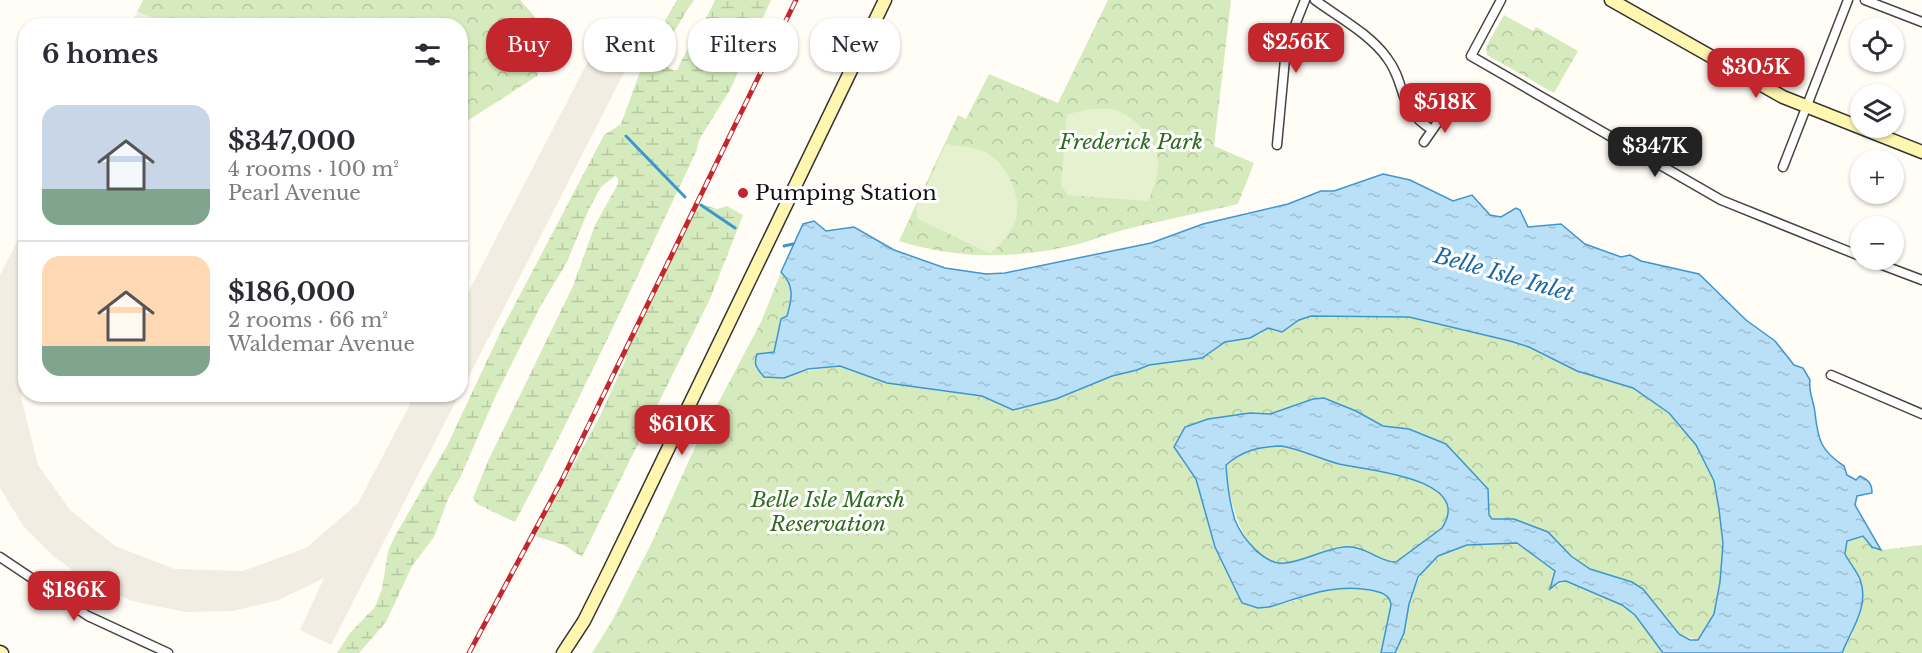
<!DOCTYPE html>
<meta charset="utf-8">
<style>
body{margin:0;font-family:"Libre Baskerville",serif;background:#f2f2f3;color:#2b2b33;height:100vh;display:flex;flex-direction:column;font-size:22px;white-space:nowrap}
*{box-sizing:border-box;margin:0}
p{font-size:20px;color:#7c7c81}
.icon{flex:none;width:33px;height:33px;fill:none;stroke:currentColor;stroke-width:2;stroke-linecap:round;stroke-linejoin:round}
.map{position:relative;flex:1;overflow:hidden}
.details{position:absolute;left:18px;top:18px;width:450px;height:384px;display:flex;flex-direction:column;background:#fff;border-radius:24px;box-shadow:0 2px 4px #0004}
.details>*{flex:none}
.banner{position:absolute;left:486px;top:18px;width:570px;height:54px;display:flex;gap:12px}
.controls{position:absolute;left:1850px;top:18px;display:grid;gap:12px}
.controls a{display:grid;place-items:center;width:54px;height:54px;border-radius:50%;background:#fff;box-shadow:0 2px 4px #0004;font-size:30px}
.price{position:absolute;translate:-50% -51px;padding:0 14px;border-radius:12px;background:#c4262e;color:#fff;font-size:20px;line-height:39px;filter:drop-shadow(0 2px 3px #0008)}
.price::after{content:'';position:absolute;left:50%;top:36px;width:18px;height:14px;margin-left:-9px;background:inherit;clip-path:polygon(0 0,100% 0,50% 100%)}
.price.active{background:#222;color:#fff}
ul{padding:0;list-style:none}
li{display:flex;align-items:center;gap:18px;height:150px;padding:0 24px}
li+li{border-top:2px solid #e1e1e2}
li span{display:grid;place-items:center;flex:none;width:168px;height:120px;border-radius:18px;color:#555}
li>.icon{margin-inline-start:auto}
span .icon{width:72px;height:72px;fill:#fffc;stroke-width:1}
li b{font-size:26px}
h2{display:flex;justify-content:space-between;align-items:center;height:72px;padding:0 24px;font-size:26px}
.pill{padding:0 21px;border-radius:24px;background:#fff;box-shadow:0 2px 4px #0004;font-size:21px;line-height:54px}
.pill.active{background:#c4262e;color:#fff}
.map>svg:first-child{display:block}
.wetland{fill:url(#wetland-marsh)}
.park{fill:url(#park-crowns)}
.pitch{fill:#e6f2cf}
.plaza{fill:#f1ede2}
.water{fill:url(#water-ripples);stroke:#3f96cf;stroke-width:1.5;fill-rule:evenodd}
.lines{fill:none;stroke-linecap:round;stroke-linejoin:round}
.stream{stroke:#3f96cf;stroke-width:3}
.street-casing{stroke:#444;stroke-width:11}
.secondary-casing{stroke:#333;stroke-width:15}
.street{stroke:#fff;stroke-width:8}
.secondary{stroke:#fff6b0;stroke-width:12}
.rail-casing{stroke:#c4262e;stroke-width:5}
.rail{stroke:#fff;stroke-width:3;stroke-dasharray:9;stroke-linecap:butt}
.poi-dot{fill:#c4262e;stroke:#fff;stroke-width:2}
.labels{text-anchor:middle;stroke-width:6;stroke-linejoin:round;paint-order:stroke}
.park-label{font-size:21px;font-style:italic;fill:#2f6b1f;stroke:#fff}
.poi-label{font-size:21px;fill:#111;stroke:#fff;text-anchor:start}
.water-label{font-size:22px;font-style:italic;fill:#1768a6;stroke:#fff}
</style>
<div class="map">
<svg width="1922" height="653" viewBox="0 0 1922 653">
<defs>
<pattern id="wetland-marsh" width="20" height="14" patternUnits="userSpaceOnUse" patternTransform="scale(1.5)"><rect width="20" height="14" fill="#d5ebbd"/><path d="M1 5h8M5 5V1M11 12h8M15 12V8" fill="none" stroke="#b6c8a1"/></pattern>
<pattern id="park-crowns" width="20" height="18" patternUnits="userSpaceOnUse" patternTransform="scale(1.5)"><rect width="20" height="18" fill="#d5ebbd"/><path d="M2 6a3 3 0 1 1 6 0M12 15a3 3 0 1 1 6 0" fill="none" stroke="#b6c8a1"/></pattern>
<pattern id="water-ripples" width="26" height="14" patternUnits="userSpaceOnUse" patternTransform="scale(1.5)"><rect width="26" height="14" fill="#b9e0f7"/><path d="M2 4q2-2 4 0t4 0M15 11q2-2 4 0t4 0" fill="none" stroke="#9ebfd3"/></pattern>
</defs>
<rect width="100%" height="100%" fill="#fffdf5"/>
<!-- wetland -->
<path class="wetland" d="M677 0H694C685 13 660 51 665 66L673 70H677C688 46 704 24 715 0H771L730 90 700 138 696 152C637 276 580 401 515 522L477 504 473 498 488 461 573 286 595 225 618 184V178L615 176 601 187 588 211 567 262 540 307 496 395 460 478 448 499 434 537 412 566 386 622 359 653H337L350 633 375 607 382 589 388 551 395 536 447 446 501 331 604 135 621 124 648 50Z
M698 203 717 209 727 206 743 215 710 299 582 557 564 545 535 536 600 416 626 359V354Z"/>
<!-- park -->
<path class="park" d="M143 0H520L553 37 537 76 461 125 460 26 171 25 137 12Z
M1108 0H1231L1214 146 1254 163 1238 204C1202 212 1166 220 1131 228 1113 232 1096 239 1079 244 1018 259 959 260 899 241L958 115 966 119 989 74 1058 103Z
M1504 15 1533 31 1536 27 1578 51 1554 93 1487 55 1486 47Z
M781 272C795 286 792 299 787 316L781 319 775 353 757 354 756 368 764 377 840 366 887 383 982 396 1013 410 1055 399 1112 376 1137 370 1149 365 1202 358 1225 342 1261 334 1268 328 1282 332 1299 320 1311 316 1409 317 1510 341 1529 347 1577 371 1633 388 1669 413 1696 445 1714 481 1719 509 1723 544 1720 582 1714 614 1697 640 1679 634 1643 589 1632 582 1590 569 1571 556 1548 532 1514 519H1492L1489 515 1488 489 1446 444 1435 439 1409 429 1383 426 1368 419 1305 402 1270 414 1250 413 1208 419 1185 427 1179 439 1181 459 1196 479 1215 547 1243 603 1258 608 1294 601 1315 592 1350 587 1383 593 1391 600V605L1381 653H592L612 621 652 542 697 443 761 322Z
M1281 446C1301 449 1319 459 1339 464 1366 470 1475 478 1442 528L1396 562C1378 563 1364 544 1344 547 1323 550 1302 564 1281 563 1242 562 1227 494 1226 465 1243 450 1259 447 1281 446Z
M1856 536H1863L1872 547 1881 550 1922 545V653H1842L1853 633 1860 579C1851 566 1842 556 1847 540Z
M1507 542 1523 546 1556 571 1551 588 1566 581 1622 605 1635 615 1663 653H1395C1411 608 1408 564 1460 546 1474 542 1492 545 1507 542Z"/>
<!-- pitch -->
<path class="pitch" d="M1092 109C1098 109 1105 108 1111 109 1133 113 1157 139 1158 161 1159 175 1153 189 1148 201L1068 195 1061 185 1067 114Z
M946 144C960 146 974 147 987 153 1007 164 1022 197 1016 219 1012 232 1001 243 991 254L918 219 916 208Z"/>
<!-- plaza -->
<path class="plaza" d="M137 12 171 25H130Z
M598 42 630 61 461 392V306Z
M25 226 26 352 21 397 38 465 70 510 115 546 175 569 243 571 306 548 358 503 415 395H459L331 645 300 630 324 578 279 600 233 611 185 612 132 601 89 582 53 556 24 527 0 488V275Z"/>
<!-- water -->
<path class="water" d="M1383 174 1410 180 1453 201 1472 195 1490 215 1501 217 1516 208 1520 210 1528 227 1561 224 1585 244 1621 257 1630 255 1641 261 1699 274 1746 320 1775 341 1794 365 1803 368 1810 380C1808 392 1814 401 1815 413 1818 440 1821 451 1844 466L1847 475 1856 480 1860 476C1868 480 1872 483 1872 493L1857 496 1855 505 1881 550 1872 547 1863 536 1847 541 1845 554C1849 562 1856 570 1860 579 1870 606 1851 630 1842 653H1663L1635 615 1622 605 1566 581 1559 582 1550 589 1555 571 1517 543 1467 545 1438 556 1418 577 1409 604 1404 633 1395 653H1381L1391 605C1390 594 1380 592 1370 590 1334 583 1303 597 1269 607L1258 608 1242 603 1215 547 1196 479 1174 447 1185 427 1208 419 1250 413 1270 414 1313 399 1324 398 1356 411 1383 426 1409 429 1446 444 1488 489 1489 515 1492 519H1514L1548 532 1571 556 1590 569 1632 582 1643 589 1679 634 1690 640H1698L1714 614 1720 582 1723 544 1719 509 1714 481 1696 445 1669 413 1633 388 1577 371 1529 347 1510 341 1409 317 1311 316 1299 320 1282 332 1268 328 1250 338 1225 342 1202 358 1149 365 1137 370 1112 376 1056 399 1013 410 982 396 887 383 840 366 808 369 784 378 764 377C757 368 753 365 757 354L774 352 781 319 787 316C792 299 795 286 781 272L803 224 814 221 826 231 854 227 894 250 945 268 986 274 1005 273 1151 243 1203 224 1288 204 1321 191H1334ZM1281 446C1301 449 1319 459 1339 464 1366 470 1475 478 1442 528L1396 562C1381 563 1365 545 1344 547 1324 549 1305 561 1285 563 1265 566 1242 538 1235 520 1230 504 1227 482 1226 465 1243 450 1259 447 1281 446Z"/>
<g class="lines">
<!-- stream -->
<path class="stream" d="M626 136 685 197
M701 205 735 228
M784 246 793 244"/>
<defs>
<path id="street" d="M1315 0C1338 17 1370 34 1387 58 1408 86 1395 106 1432 130
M1501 0 1471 56 1721 200 1860 256
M1865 0 1922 22
M1424 142 1447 109
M1277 145 1286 48 1305 0
M1783 167 1848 0
M1869 260 1922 280
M1831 375 1922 414
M0 557 88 616 168 653"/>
<path id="secondary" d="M1611 0 1783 97 1922 152
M0 652 2 653
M563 653 584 621 610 569 885 0"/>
</defs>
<!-- street casing -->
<use href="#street" class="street-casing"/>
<!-- secondary casing -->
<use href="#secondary" class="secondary-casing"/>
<!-- street -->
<use href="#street" class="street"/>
<!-- secondary -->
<use href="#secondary" class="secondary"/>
<defs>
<path id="rail" d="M469 653 561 482 796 0"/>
</defs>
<!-- rail casing -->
<use href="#rail" class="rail-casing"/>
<!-- rail -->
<use href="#rail" class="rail"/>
</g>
<!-- markers -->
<circle class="poi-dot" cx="743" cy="193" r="6"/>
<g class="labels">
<!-- park labels -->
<g class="park-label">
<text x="1131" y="149">Frederick Park</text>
<text x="828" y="507">Belle Isle Marsh<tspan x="828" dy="24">Reservation</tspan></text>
</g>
<!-- poi labels -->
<g class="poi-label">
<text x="755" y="200">Pumping Station</text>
</g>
<!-- water labels -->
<g class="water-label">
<text transform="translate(1504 274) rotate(16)" y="8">Belle Isle Inlet</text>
</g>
</g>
</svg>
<div class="controls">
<a><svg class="icon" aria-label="locate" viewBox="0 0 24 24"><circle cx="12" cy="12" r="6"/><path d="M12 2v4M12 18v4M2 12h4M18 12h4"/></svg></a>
<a><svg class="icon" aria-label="layers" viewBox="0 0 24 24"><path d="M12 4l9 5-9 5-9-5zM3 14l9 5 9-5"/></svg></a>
<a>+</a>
<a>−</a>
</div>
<b class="price" style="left:1296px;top:74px">$256K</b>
<b class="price" style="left:1756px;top:99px">$305K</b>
<b class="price" style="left:1445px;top:134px">$518K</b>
<b class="price active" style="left:1655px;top:178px">$347K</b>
<b class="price" style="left:682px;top:456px">$610K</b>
<b class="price" style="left:74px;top:622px">$186K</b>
<div class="banner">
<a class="pill active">Buy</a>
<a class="pill">Rent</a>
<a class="pill">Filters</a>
<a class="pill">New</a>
</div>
<section class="details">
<h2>6 homes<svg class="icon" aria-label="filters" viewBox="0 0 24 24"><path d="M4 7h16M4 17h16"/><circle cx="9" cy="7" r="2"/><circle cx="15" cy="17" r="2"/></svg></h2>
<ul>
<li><span style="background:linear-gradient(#c9d6e8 70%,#7fa58c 0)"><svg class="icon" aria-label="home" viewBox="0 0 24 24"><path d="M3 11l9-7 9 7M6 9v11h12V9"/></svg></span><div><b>$347,000</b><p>4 rooms · 100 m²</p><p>Pearl Avenue</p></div></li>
<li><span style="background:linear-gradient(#ffd9b3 75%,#7fa58c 0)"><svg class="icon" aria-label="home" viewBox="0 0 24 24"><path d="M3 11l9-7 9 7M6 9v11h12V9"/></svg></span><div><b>$186,000</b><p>2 rooms · 66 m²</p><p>Waldemar Avenue</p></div></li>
</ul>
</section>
</div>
